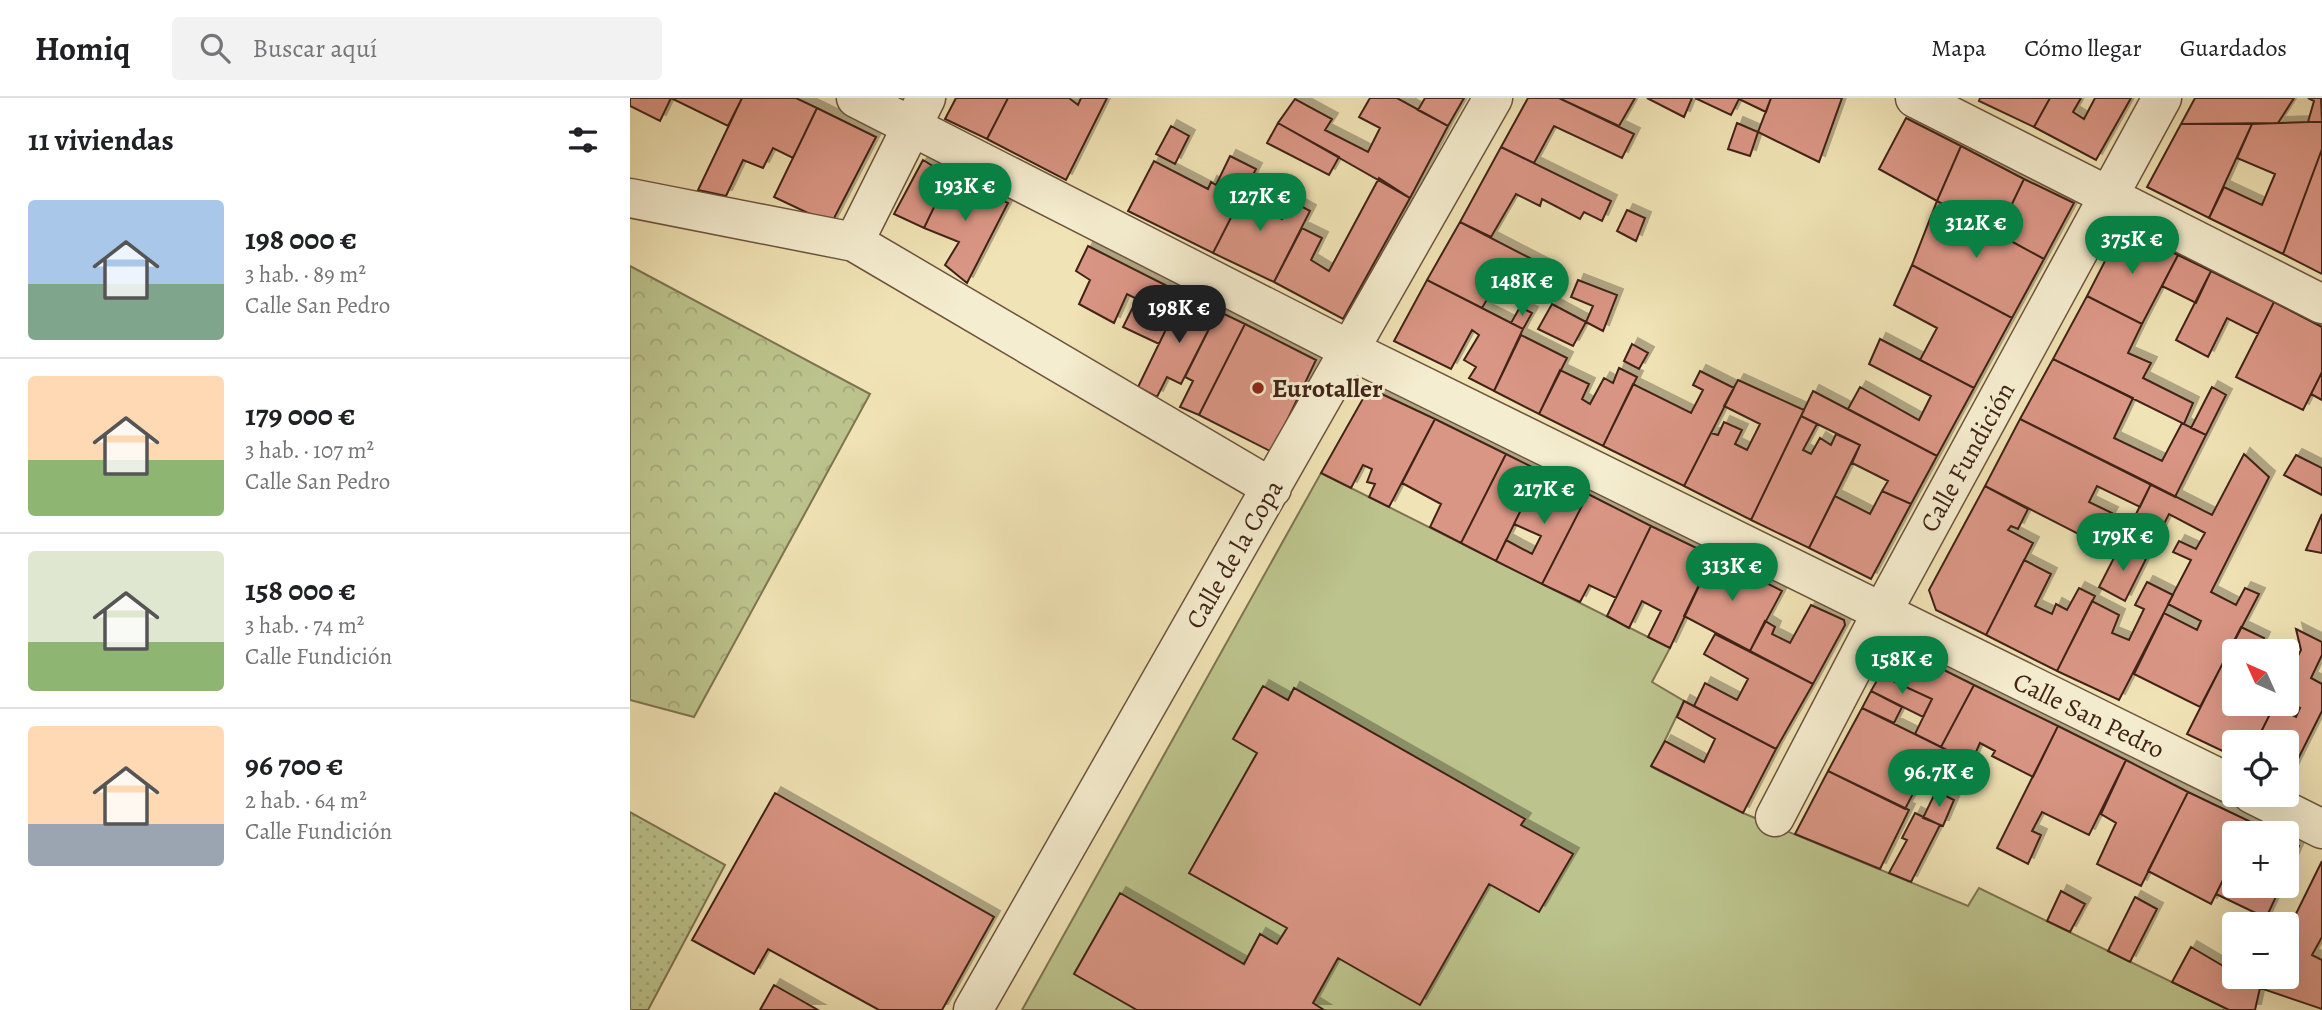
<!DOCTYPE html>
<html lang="es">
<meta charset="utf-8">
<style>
body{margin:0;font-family:Alegreya,serif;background:#f2f2f2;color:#202124;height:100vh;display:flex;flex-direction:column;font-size:26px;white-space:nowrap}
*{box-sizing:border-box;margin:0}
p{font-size:23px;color:#757577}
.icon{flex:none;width:38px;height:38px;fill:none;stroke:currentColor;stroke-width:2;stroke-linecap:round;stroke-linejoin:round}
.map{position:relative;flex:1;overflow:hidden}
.drawer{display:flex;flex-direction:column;background:#fff;width:630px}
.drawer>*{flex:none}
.needle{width:46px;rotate:315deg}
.buttons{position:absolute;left:1592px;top:541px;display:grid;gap:14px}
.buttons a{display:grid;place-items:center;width:77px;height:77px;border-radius:7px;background:#fff;box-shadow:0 7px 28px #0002;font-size:35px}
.price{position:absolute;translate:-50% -60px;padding:0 16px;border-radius:24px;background:#0b8043;color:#fff;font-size:23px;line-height:46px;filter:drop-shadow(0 2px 4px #0008)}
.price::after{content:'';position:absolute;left:50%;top:42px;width:21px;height:16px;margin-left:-10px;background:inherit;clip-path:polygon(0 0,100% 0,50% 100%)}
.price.selected{background:#222;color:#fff}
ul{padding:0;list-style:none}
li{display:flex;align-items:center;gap:21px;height:175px;padding:0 28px}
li+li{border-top:2px solid #e0e0e0}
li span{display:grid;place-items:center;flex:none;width:196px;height:140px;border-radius:7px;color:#555}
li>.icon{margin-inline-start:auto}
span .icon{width:84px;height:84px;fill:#fffc;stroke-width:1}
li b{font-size:30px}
h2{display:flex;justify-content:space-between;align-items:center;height:84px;padding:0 28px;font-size:30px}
header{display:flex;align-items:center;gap:42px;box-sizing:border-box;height:98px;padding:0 35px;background:#fff;border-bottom:2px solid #e0e0e0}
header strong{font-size:33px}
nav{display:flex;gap:38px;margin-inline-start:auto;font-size:24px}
.search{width:490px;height:63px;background:#f2f2f2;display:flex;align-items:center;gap:18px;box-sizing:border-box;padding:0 24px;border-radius:7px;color:#757577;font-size:26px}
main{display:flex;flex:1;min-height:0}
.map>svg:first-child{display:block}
.grass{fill:#bcc38c;stroke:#7e7452;stroke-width:2}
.forest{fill:url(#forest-crowns);stroke:#7e7452;stroke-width:2}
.park{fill:url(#park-dots);stroke:#7e7452;stroke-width:2}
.building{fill:#da9685;stroke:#412418;stroke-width:2;filter:url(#shadow)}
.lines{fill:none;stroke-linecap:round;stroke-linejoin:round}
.street-casing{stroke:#6d543f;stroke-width:41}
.street{stroke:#f5edcf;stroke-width:38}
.poi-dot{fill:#8f2418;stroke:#f5edcf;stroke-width:2.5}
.labels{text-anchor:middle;stroke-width:6;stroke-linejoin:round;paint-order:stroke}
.poi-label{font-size:26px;font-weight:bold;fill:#412418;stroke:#f5edcf;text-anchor:start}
.street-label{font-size:26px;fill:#412418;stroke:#f5edcf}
</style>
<header>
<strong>Homiq</strong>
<div class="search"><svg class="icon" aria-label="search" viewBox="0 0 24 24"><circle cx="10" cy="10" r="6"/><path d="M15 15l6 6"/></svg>Buscar aquí</div>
<nav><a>Mapa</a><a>Cómo llegar</a><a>Guardados</a></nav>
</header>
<main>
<section class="drawer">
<h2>11 viviendas<svg class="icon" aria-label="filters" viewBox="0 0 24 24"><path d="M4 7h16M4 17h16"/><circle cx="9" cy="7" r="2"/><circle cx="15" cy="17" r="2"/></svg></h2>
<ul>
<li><span style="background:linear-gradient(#a9c7e8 60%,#7fa58c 0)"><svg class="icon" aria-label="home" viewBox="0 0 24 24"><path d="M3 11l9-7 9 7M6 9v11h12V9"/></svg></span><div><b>198 000 €</b><p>3 hab. · 89 m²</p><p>Calle San Pedro</p></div></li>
<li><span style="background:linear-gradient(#ffd9b3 60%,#8fb573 0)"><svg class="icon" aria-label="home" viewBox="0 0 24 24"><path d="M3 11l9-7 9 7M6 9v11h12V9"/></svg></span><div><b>179 000 €</b><p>3 hab. · 107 m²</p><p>Calle San Pedro</p></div></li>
<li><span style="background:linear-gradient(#dfe7d0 65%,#8fb573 0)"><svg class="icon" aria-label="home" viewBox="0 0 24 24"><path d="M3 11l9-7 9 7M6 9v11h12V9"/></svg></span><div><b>158 000 €</b><p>3 hab. · 74 m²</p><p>Calle Fundición</p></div></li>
<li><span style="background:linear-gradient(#ffd9b3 70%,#9aa5b1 0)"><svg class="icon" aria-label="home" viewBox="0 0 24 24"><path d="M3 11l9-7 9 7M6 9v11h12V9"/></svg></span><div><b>96 700 €</b><p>2 hab. · 64 m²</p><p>Calle Fundición</p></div></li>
</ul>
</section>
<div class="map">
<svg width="1692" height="912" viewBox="0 0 1692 912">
<defs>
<pattern id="forest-crowns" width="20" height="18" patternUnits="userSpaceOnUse" patternTransform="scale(1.75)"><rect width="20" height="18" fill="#bcc38c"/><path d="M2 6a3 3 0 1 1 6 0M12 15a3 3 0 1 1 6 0" fill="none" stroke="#a3a778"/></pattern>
<pattern id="park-dots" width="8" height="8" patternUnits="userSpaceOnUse" patternTransform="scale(1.75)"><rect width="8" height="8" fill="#bcc38c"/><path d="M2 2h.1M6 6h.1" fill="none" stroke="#a3a778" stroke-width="1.8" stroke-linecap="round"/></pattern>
<filter id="shadow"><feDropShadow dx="6" dy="-6" stdDeviation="0" flood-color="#0004"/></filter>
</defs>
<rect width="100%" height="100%" fill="#f0e3b5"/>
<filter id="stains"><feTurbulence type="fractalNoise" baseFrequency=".00286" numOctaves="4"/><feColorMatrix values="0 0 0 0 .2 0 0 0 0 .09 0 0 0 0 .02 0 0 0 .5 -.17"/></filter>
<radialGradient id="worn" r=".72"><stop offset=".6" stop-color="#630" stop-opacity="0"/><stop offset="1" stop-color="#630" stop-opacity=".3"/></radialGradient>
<!-- grass -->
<path class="grass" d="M691 375 1040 550 1022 584 1054 603 1022 669 1113 715 1338 808 1349 790 1599 912H392Z"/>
<!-- forest -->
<path class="forest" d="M0 168 240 296 64 619 0 602Z"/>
<!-- park -->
<path class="park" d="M0 714 95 767 18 912H0Z"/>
<!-- building -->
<path class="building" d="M0 0H41L30 23 0 8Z
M41 0H112L98 28Z
M112 0H166L187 10 163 60 143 50 133 70 113 62 96 98 68 92Z
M326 0H378L357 41 315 21Z
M378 0H439L448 7 451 0H477L436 82 357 41Z
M740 0H767L818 28 780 100 648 25 665 1 702 21 695 32 738 54 750 30 729 19Z
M795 0H834L818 28 788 12Z
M898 0H929L1004 36 992 60 924 28 904 65 871 49Z
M929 0H1005L989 28Z
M1017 0H1062L1054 19Z
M1065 0H1141L1136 14 1109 1 1101 17Z
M1141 0H1212L1189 64 1128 34Z
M1350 0H1420L1404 29 1349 3Z
M1420 0H1451L1443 14 1454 21 1465 0H1501L1466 62 1404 29Z
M1565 0H1664L1648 25 1551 26Z
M1678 0H1691L1692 24H1678L1684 3Z
M187 10 246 39 201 126 144 99Z
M1276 20 1331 48 1307 103 1249 71Z
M1678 24H1692V51L1653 156 1579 120 1594 89 1632 107 1645 76 1607 60 1622 26Z
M648 25 709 59 699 77 637 45Z
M1107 25 1128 34 1120 58 1098 51Z
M1551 26H1622L1579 120 1517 89Z
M541 28 559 38 545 66 526 56Z
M1331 48 1394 81 1381 108 1375 104 1361 132 1307 103Z
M871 49 981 103 972 123 954 114 950 121 912 101 910 108 886 96 861 139 830 124Z
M1692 51V176L1653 156Z
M600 58 626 71 583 155 498 113 524 63 578 91 581 84 586 87Z
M293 62 319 78 294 130 264 116Z
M319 78 378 105 337 185 315 167 329 144 294 130Z
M749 80 780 100 713 221 644 184 672 130 692 140 681 162 699 173Z
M1394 81 1444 105 1414 161 1361 132 1375 104 1381 108Z
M620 82 644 94 634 113 652 121 660 102 680 113 644 184 583 155Z
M1307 103 1414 161 1382 220 1282 167Z
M997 112 1015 120 1006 143 987 133Z
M830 124 925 173 910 201 897 194 892 203 865 188 852 210 797 182Z
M1492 130 1548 157 1512 226 1457 198Z
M458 148 553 196 529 246 493 229 507 201 497 196 484 225 449 206 460 182 446 173Z
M1548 157 1581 173 1566 205 1532 188Z
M1282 167 1382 220 1344 290 1290 262 1307 230 1264 207Z
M1581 173 1644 204 1628 236 1597 220 1578 259 1546 242Z
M797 182 893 231 864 293 839 280 846 269 834 262 849 237 842 232 821 271 764 243Z
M948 182 987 197 973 233 956 224 963 208 941 199Z
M553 196 588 213 551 286 537 279 527 299 508 289Z
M1457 198 1512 226 1498 255 1521 265 1513 280 1563 305 1554 326 1423 261Z
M1644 204 1692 229V274L1673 312 1606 279Z
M922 206 956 224 943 248 908 231Z
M890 209 902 215 893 231 881 225Z
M588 213 615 226 569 317 550 309 563 283 555 279Z
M615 226 686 262 642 354 569 317Z
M891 237 937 260 909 316 864 293Z
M1250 241 1344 290 1307 358 1218 311 1230 289 1289 322 1301 298 1239 266Z
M1002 246 1018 255 1009 271 994 263Z
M1423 261 1503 300 1484 340 1532 363 1552 325 1576 337 1545 399 1390 321Z
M989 270 1007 279 973 348 909 316 930 272 959 286 952 301 960 306 974 280 983 285Z
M1070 273 1104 290 1054 388 973 348 1003 286 1061 315 1073 292 1063 287Z
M1692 274V302L1681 296Z
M1108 282 1174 312 1121 422 1054 388 1081 335 1088 337 1094 324 1112 332 1105 346 1117 352 1130 326 1094 308Z
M1582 289 1596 297 1576 337 1561 330Z
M739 290 805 321 759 409 739 399 745 386 737 384 742 371 733 367 721 390 691 375Z
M1183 293 1307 358 1281 406 1252 393 1258 383 1222 365 1230 347 1171 318Z
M1171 318 1187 326 1173 352 1181 356 1190 340 1201 347 1206 336 1230 347 1179 450 1121 422Z
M805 321 876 356 831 445 800 429 811 406 772 385Z
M1390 321 1521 386 1510 409 1467 388 1459 404 1482 415 1466 445 1355 388Z
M876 356 910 373 866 463 831 445Z
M1614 356 1639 379 1581 494 1606 507 1615 490 1629 496 1570 609 1504 576 1534 515 1567 532 1571 523 1538 506 1561 462 1543 454 1549 443 1566 451 1575 435 1539 416 1516 461 1490 448 1521 386 1582 417Z
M1666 357 1692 370V397L1654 377Z
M910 373 958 396 912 486 866 463 876 442 902 456 911 438 884 426Z
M1355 388 1398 411 1388 431 1381 428 1378 432 1403 445 1356 537 1306 512 1299 492Z
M1252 393 1281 406 1241 481 1179 450 1205 398 1240 416Z
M958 396 1021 428 986 500 959 487 950 504 912 486Z
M1692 416V455L1676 452Z
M1021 428 1083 458 1040 550 1018 539 1031 513 1012 503 999 530 977 518Z
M1490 448 1516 461 1495 503 1469 489Z
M1083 458 1152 493 1120 553 1054 518Z
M1394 462 1421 476 1405 508 1422 516 1426 506 1437 512 1449 490 1465 498 1427 573 1356 537Z
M1517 484 1543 497 1489 602 1427 573 1462 503 1489 517 1482 535 1499 542 1514 511 1505 507Z
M1181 507 1214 522 1215 527 1183 586 1120 553 1135 523 1145 529 1142 536 1160 545Z
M1611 529 1634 540 1628 553H1605V606H1645L1626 644H1605V659L1557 636Z
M1666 531 1692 544V557L1681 580 1692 586V613L1657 683V644H1626L1644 608 1666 619 1670 610 1657 603V580L1671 552Z
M1085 536 1183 586 1146 651 1064 608 1075 585 1107 602 1118 581 1074 556Z
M1266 548 1344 587 1311 649 1285 636 1302 601 1250 577Z
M1250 577 1302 601 1293 619 1241 593Z
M1344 587 1428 628 1403 679 1362 658 1365 653 1350 645 1341 665 1311 649Z
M633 588 658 602 664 590 895 721 891 727 943 756 909 814 859 786 790 907 708 860 683 905 694 912H507L444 876 490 795 614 866 630 836 647 846 657 830 559 775 627 655 603 641Z
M1241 593 1272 609 1264 625 1232 610Z
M1054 603 1146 651 1113 715 1021 668 1035 643 1074 664 1085 641 1047 619Z
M1232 610 1325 656 1314 679 1277 660 1267 678 1287 688 1275 711 1198 673Z
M1428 628 1496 662 1459 737 1412 714 1402 733 1411 737 1398 766 1367 750Z
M1496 662 1558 694 1511 788 1467 766 1486 725 1471 716Z
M1198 673 1279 712 1250 771 1165 736Z
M1306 693 1324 702 1313 728 1293 720Z
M1558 694 1621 724 1616 735H1605V758L1581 806 1518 773Z
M145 695 364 819 312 912H249L138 851 124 876 62 842Z
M1285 715 1310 727 1281 784 1259 775 1277 742 1272 740Z
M1621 724 1643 735H1616Z
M1657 742 1669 748 1657 774Z
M1605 758V788H1651L1636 820 1586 796Z
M1692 763V839L1682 857 1692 862V911L1630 890 1636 878H1657V834Z
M1431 793 1455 806 1440 834 1417 823Z
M1505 799 1527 811 1500 864 1478 853Z
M1561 849 1605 875V878H1611L1630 890 1625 912H1599L1542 884Z
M144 887 188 912H130Z"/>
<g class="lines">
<defs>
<path id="street" d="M226 0 720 252 1605 688
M1285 0 1692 206
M0 100 224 144 642 390
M224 144 296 0
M1622 696 1692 731
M1145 719 1251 516 1532 0
M343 912 863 0"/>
</defs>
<!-- street casing -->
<use href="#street" class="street-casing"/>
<!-- street -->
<use href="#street" class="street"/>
</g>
<!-- markers -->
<circle class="poi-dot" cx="628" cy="290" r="7"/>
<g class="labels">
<!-- poi labels -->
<g class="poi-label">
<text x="642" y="299">Eurotaller</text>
</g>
<!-- street labels -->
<g class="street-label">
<text transform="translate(1337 359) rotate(-61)" y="9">Calle Fundición</text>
<text transform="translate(604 456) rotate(-60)" y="9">Calle de la Copa</text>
<text transform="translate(1459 617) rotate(26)" y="9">Calle San Pedro</text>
</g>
</g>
<rect width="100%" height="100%" filter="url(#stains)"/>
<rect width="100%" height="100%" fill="url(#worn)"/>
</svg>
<div class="buttons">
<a><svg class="needle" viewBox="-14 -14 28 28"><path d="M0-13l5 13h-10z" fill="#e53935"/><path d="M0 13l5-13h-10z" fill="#757577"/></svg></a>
<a><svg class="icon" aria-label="locate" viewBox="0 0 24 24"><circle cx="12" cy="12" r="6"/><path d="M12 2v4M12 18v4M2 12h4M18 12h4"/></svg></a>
<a>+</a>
<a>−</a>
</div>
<b class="price" style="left:335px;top:125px">193K €</b>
<b class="price" style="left:630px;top:135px">127K €</b>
<b class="price" style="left:1346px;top:162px">312K €</b>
<b class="price" style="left:1502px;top:178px">375K €</b>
<b class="price" style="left:892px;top:220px">148K €</b>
<b class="price selected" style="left:549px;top:247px">198K €</b>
<b class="price" style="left:914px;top:428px">217K €</b>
<b class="price" style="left:1493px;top:475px">179K €</b>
<b class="price" style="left:1102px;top:505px">313K €</b>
<b class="price" style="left:1272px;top:598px">158K €</b>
<b class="price" style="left:1309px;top:711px">96.7K €</b>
</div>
</main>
